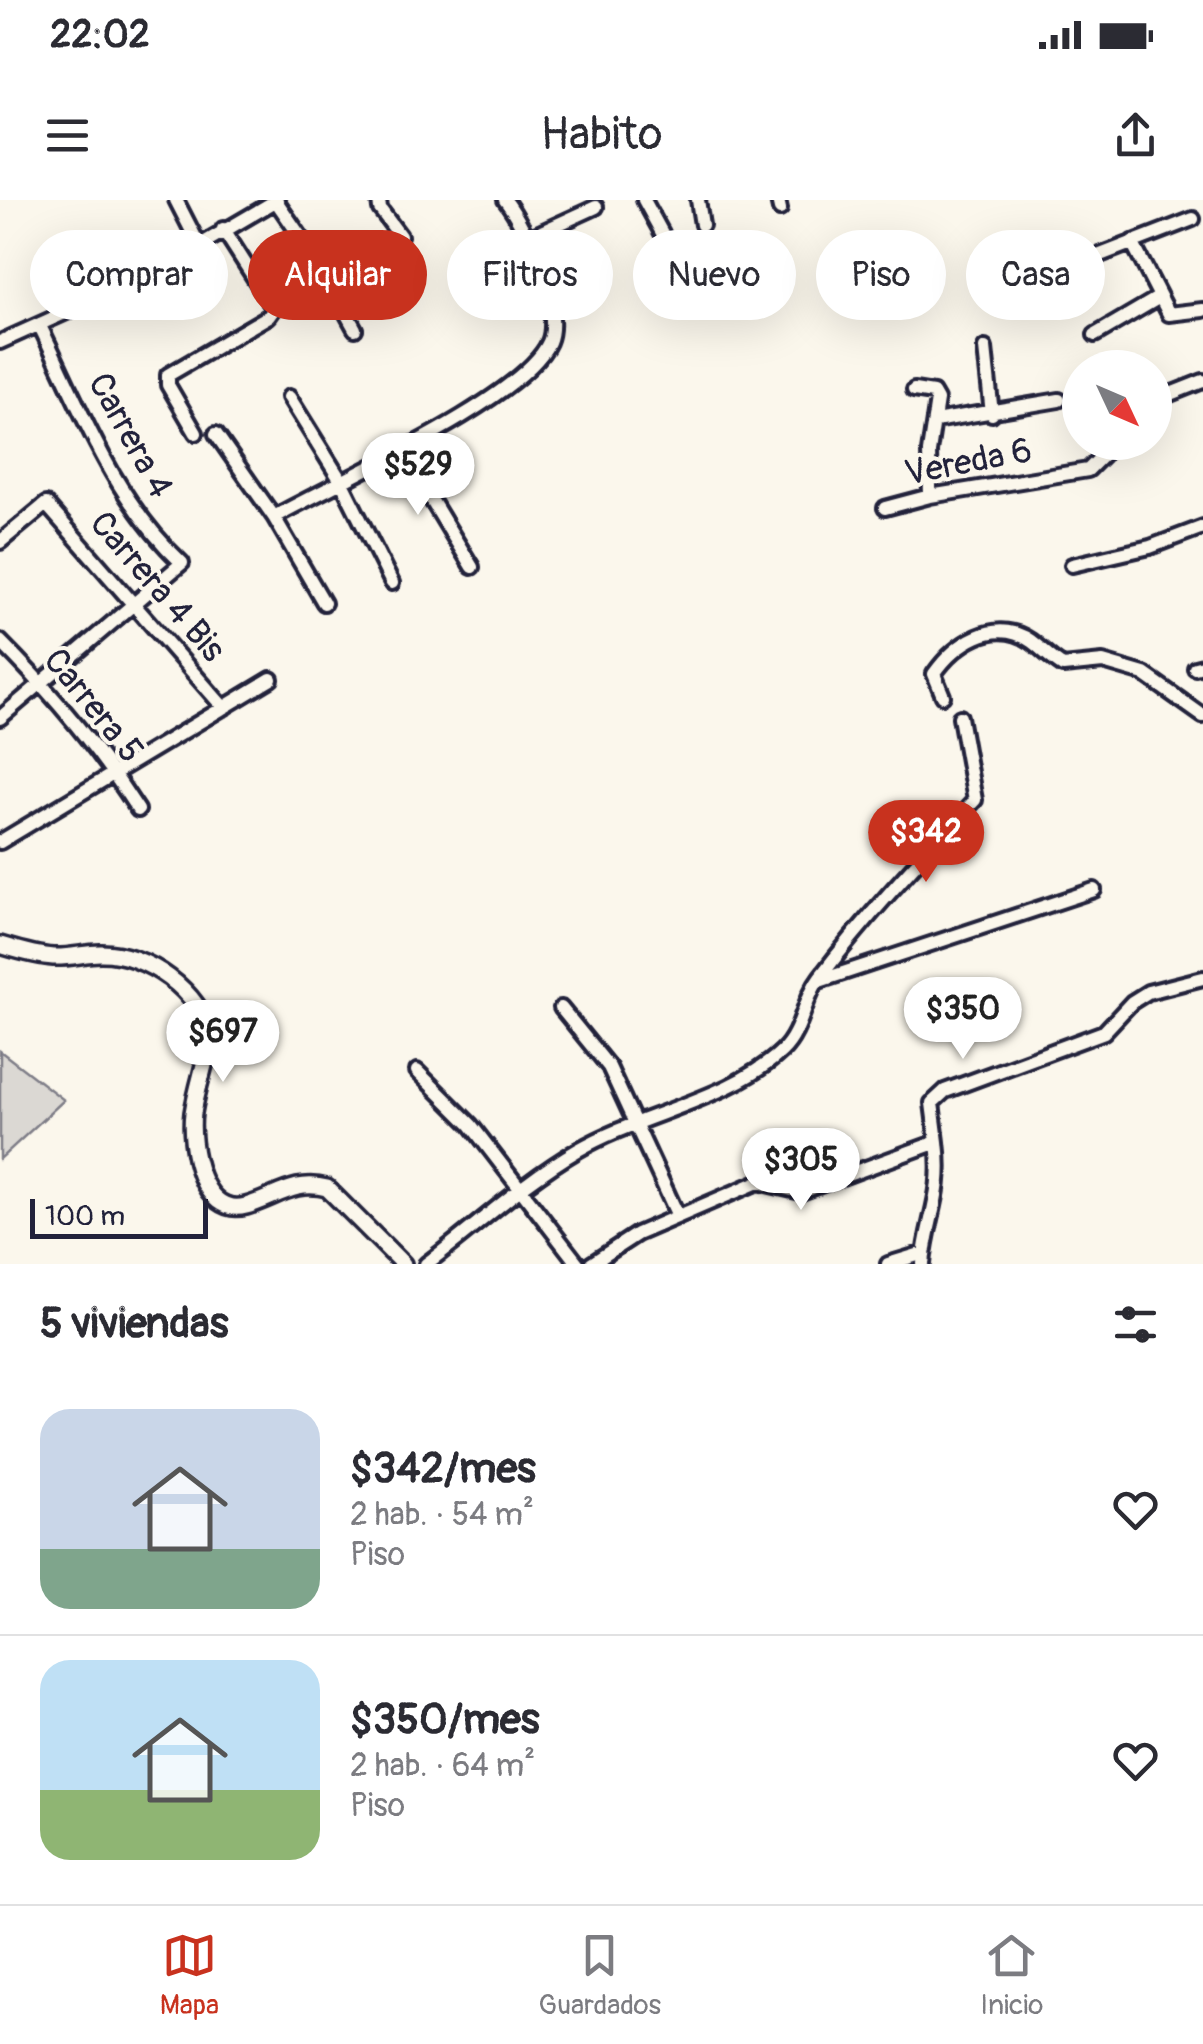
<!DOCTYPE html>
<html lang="es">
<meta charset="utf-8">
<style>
body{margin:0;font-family:Pangolin,sans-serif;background:#f2f2f3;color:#2b2b33;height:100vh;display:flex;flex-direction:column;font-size:38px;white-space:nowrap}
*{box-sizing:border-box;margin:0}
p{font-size:32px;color:#7c7c81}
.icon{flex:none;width:55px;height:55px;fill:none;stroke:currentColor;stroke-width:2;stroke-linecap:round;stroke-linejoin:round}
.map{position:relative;height:1064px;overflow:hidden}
.side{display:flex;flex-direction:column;background:#fff;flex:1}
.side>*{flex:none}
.hud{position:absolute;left:30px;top:30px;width:1145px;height:90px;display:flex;gap:20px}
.needle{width:65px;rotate:134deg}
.buttons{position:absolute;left:1062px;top:150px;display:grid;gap:20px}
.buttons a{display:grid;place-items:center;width:110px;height:110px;border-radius:50%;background:#fff;box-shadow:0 10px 40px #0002;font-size:50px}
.scale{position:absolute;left:30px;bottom:25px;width:178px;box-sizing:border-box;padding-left:10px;border:5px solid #22223b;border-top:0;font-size:28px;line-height:35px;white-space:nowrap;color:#22223b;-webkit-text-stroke:8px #fbf7ec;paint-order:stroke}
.price{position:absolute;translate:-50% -85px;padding:0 22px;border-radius:35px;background:#fff;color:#222;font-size:32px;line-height:65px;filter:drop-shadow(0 2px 5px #0008)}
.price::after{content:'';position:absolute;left:50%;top:60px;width:30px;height:22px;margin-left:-15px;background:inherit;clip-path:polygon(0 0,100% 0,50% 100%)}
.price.on{background:#c8321e;color:#fff}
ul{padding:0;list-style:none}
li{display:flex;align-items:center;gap:30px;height:250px;padding:0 40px}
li+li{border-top:2px solid #e1e1e2}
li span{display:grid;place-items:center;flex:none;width:280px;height:200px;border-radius:30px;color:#555}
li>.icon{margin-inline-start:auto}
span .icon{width:120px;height:120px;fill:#fffc;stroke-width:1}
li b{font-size:42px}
h2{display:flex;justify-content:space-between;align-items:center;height:120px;padding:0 40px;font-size:42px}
.tag{padding:0 35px;border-radius:45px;background:#fff;box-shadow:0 10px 40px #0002;font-size:35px;line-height:90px}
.tag.on{background:#c8321e;color:#fff}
.status{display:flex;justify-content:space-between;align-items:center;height:70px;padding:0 50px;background:#fff;direction:ltr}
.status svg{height:28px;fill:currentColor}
header{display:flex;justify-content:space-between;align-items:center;height:130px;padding:0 40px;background:#fff;font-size:45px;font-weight:600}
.tab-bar{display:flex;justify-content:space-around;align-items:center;height:140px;border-top:2px solid #e1e1e2;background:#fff;font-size:28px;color:#7c7c81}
.tab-bar a{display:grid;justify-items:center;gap:5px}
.tab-bar .on{color:#c8321e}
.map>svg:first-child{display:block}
.green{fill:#dbd8d3;stroke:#7e7d87;stroke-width:2.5}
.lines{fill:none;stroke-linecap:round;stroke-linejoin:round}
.minor-casing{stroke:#22223b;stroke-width:20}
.major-casing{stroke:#22223b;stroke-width:22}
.minor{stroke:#fbf7ec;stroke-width:12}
.major{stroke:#fbf7ec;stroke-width:15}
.labels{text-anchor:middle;stroke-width:8;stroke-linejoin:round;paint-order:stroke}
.street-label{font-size:35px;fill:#22223b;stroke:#fbf7ec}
</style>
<div class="status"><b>22:02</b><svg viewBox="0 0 49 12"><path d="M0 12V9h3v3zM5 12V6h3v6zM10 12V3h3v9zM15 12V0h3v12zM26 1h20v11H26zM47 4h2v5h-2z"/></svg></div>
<header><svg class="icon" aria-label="menu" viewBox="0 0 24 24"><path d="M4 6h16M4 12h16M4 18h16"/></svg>Habito<svg class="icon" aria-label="share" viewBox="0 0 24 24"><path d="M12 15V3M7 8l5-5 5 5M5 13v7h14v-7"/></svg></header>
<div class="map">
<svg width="1203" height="1064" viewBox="0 0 1203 1064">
<rect width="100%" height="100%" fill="#fbf7ec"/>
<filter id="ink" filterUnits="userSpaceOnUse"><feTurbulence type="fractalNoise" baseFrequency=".01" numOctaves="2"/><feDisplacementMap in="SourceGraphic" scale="20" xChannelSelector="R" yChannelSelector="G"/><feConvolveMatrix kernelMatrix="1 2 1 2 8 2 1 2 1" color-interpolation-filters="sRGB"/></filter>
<g filter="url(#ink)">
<!-- green -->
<path class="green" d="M0 851 64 900 0 959Z"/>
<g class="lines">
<defs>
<path id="minor" d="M176 0 199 45
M379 0 380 9 400 36
M644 0 662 33
M698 0 702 25
M778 0 780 9
M276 1 318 62 355 129
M526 39 596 7
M1132 42 1169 114 1203 110
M1010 90 1193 19
M1095 135 1158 98
M0 142 149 75 277 0
M985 148 992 214
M914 190 933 193 937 200 929 252 930 296
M289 197 341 281 392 383
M1155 200 1203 181
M935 221 1059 200
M196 233 168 185V175L269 116 274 109 223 29
M216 234 274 317 324 403
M400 248 472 367
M885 308 930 296 1088 270 1103 255 1106 242
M274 317C334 283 524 199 549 142 563 110 526 26 505 0
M0 342 46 304 224 508
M1072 365 1150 347 1203 327
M0 441C52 493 99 549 138 610
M1195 468 1203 466
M943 496 934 474C955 444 994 416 1031 441 1042 449 1051 459 1063 466L1103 462 1144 474 1203 516
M0 518 182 363C114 300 80 208 40 126
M0 642 271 479
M819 781 1094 690
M561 808 609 867 678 1016
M417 871 471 925 578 1064
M937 942 932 903 945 891 1104 832 1132 802 1148 792 1203 778
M426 1064C477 1026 523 982 578 950 639 914 732 899 782 851 803 831 803 799 820 777 868 714 922 657 975 600L960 517
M591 1064 637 1034 758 982 801 992 937 942C944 996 927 1017 923 1064
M888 1064 924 1053"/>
<path id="major" d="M0 745C17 750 36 756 53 757 69 758 85 753 100 753 146 752 202 792 210 837 206 863 197 887 193 913 189 944 201 1018 246 1006 275 998 295 979 327 988L403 1064"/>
</defs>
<!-- minor casing -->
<use href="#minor" class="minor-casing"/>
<!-- major casing -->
<use href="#major" class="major-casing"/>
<!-- minor -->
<use href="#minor" class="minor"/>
<!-- major -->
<use href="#major" class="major"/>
</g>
</g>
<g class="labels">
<!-- street labels -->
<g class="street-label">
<text transform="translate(131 235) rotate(61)" y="12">Carrera 4</text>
<text transform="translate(968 261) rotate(-11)" y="12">Vereda 6</text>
<text transform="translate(158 386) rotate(49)" y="12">Carrera 4 Bis</text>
<text transform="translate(94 505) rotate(51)" y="12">Carrera 5</text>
</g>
</g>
</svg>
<div class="buttons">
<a><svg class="needle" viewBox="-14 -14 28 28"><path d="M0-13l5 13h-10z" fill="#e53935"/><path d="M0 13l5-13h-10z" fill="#7c7c81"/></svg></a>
</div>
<div class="scale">100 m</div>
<b class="price" style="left:418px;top:318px">$529</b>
<b class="price on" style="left:926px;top:685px">$342</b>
<b class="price" style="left:963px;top:862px">$350</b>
<b class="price" style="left:223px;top:885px">$697</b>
<b class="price" style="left:801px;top:1013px">$305</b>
<div class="hud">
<a class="tag">Comprar</a>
<a class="tag on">Alquilar</a>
<a class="tag">Filtros</a>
<a class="tag">Nuevo</a>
<a class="tag">Piso</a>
<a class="tag">Casa</a>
</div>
</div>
<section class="side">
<h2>5 viviendas<svg class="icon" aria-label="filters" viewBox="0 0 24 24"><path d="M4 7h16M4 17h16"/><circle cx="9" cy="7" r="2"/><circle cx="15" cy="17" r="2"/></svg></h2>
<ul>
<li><span style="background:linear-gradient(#c9d6e8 70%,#7fa58c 0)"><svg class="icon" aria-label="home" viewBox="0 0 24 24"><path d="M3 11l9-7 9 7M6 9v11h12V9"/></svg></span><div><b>$342/mes</b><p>2 hab. · 54 m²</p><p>Piso</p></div><svg class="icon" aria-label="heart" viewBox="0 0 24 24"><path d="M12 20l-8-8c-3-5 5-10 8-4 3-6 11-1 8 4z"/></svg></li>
<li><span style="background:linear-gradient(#bfe0f5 65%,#8fb573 0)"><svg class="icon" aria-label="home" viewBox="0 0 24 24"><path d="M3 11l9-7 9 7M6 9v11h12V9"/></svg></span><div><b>$350/mes</b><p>2 hab. · 64 m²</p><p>Piso</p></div><svg class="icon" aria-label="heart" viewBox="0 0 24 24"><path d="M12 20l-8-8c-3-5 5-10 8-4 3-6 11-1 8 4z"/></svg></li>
</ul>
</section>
<nav class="tab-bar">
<a class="on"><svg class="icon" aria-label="map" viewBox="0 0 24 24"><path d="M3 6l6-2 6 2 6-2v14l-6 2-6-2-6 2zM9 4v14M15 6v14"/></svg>Mapa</a>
<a><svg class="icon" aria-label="saved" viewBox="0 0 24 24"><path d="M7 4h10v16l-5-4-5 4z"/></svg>Guardados</a>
<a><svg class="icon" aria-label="home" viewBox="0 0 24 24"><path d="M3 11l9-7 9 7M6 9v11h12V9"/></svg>Inicio</a>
</nav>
